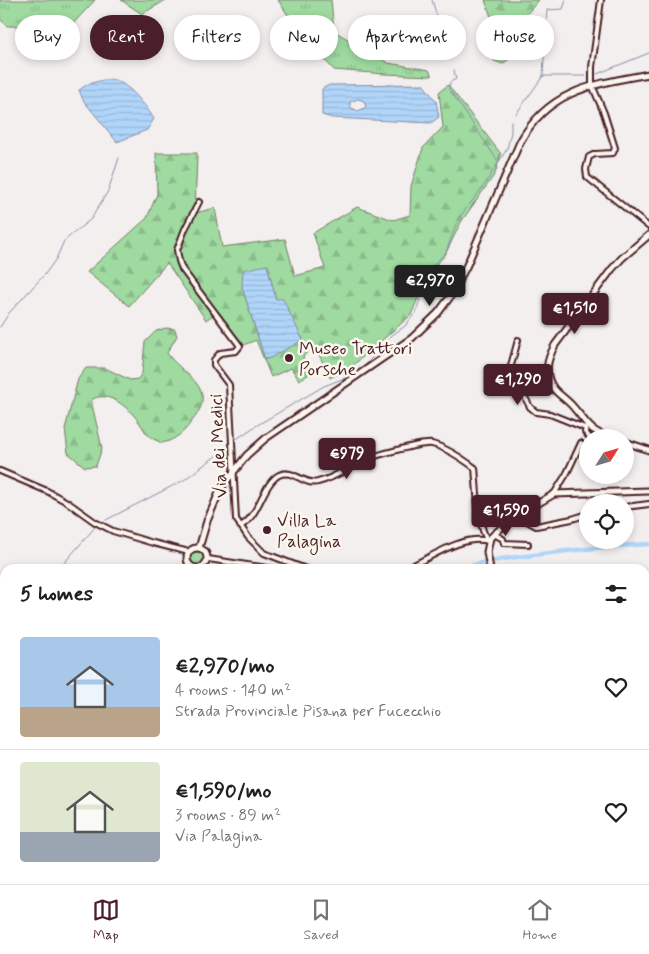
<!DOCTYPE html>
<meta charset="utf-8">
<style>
body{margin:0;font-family:Mynerve,sans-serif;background:#f2f2f2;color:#202124;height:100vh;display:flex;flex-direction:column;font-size:19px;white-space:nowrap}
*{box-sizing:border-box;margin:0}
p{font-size:16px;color:#757577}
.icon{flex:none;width:28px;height:28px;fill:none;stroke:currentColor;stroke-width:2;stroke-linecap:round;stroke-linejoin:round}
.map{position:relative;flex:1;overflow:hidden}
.details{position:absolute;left:0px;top:564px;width:650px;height:321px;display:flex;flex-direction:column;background:#fff;border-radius:15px 15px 0 0;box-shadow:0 2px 8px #0003}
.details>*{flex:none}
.banner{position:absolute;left:15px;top:15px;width:620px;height:45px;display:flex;gap:10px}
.needle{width:32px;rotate:53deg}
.tools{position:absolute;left:579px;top:429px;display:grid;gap:10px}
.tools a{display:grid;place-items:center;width:55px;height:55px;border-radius:50%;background:#fff;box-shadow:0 2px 8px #0003;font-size:25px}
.price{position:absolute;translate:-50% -42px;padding:0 11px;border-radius:5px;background:#4a1f2b;color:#fff;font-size:16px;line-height:32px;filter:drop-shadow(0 1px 2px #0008)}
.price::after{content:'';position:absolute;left:50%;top:30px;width:15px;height:11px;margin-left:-8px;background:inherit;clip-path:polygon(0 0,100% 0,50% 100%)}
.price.active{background:#222;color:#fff}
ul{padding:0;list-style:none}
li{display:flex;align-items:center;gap:15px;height:125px;padding:0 20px}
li+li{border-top:1px solid #e0e0e0}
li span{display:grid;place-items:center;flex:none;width:140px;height:100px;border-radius:5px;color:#555}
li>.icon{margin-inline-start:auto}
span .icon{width:60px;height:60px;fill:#fffc;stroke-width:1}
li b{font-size:21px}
h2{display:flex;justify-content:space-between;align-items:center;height:60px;padding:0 20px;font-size:21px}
.pill{padding:0 18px;border-radius:22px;background:#fff;box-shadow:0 2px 8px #0003;font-size:18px;line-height:45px}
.pill.active{background:#4a1f2b;color:#fff}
.dock{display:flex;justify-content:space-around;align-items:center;height:70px;border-top:1px solid #e0e0e0;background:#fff;font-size:14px;color:#757577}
.dock a{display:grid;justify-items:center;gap:2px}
.dock .active{color:#4a1f2b}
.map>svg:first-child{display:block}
.grass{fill:url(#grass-tufts);stroke:#747c66}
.forest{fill:url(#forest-firs);stroke:#747c66;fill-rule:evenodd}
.water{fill:url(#water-rules);stroke:#878ca7;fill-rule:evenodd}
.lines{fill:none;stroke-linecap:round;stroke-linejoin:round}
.stream{stroke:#878ca7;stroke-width:1}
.canal{stroke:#afd5f9;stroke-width:4.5}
.street-casing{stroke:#4a1f2b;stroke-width:8}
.secondary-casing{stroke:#4a1f2b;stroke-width:9}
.street{stroke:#fbf7ec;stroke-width:4}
.secondary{stroke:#fbf7ec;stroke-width:5}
.poi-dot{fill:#4a1f2b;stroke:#fbf7ec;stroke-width:2}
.labels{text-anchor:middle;stroke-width:5;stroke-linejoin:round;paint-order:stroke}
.poi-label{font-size:18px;fill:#4a1f2b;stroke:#fbf7ec;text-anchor:start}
.street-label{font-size:18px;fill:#4a1f2b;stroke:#fbf7ec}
</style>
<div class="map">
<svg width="649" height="884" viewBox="0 0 649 884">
<defs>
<pattern id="grass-tufts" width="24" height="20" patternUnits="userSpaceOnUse" patternTransform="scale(1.25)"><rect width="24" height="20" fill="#9fdaa0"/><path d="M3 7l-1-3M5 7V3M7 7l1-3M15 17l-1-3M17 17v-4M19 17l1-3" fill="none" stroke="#8abb8a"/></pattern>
<pattern id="forest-firs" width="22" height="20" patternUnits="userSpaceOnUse" patternTransform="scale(1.25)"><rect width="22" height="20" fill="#9fdaa0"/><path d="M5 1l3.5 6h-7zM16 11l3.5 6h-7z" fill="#8abb8a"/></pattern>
<pattern id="water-rules" width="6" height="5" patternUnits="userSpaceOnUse" patternTransform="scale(1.25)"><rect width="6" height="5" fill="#afd5f9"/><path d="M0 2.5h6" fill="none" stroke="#98b6d6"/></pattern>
</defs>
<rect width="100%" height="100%" fill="#f3efee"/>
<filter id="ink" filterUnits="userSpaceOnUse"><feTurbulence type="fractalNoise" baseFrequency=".02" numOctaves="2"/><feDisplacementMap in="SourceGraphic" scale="10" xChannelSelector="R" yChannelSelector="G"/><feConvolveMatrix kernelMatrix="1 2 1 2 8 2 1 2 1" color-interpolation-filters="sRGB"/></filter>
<g filter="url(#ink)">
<!-- grass -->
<path class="grass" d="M0 0H95L70 27 7 26 0 19Z
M121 0H166L142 14Z
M278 0H331L334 31 388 63 429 70 432 76 385 74 334 70 300 33Z
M190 558a8 8 0 1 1 16 0a8 8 0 1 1-16 0Z"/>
<!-- forest -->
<path class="forest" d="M485 0H539L517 25 516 53 503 64 494 61 498 36Z
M448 85 501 154 495 174 461 222 445 255 428 274 411 315 350 368 330 378 314 344 303 357 308 375 299 380 291 368 271 377 256 340 244 345 218 311 206 320 167 263 129 306 87 272 147 218 157 194 156 153H197L195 213 215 208 222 247 285 239 295 276 325 268 313 233 357 207 393 220 410 215 411 186 423 148 443 127 439 92ZM267 265 276 299 303 339 270 358 265 359 242 287Z
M166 328 175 329 177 336 167 353C184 377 220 387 192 421 184 432 176 440 162 443 158 441 152 439 148 435 145 432 142 426 139 422 129 408 108 389 91 400L102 448 96 466 85 467 68 453 65 429 78 379 86 368H105L130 380 138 379 142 373 145 342 156 331Z"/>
<!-- water -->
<path class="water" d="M103 80C107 80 112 79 115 80 130 85 147 107 154 119L147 130 117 142 83 100 79 90 88 84Z
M423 84 436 101 439 117 431 123 332 118 322 115V89L329 85ZM358 99 364 101 366 107 358 111 350 107V102Z
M267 265 276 299H283L303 340 270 358 265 359 242 287 243 270Z"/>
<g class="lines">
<!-- stream -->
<path class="stream" d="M432 0 450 59
M454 70 456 79 450 82 449 89 498 161
M597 74 649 53
M543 76H586
M516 114 543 76 547 10 563 9 566 0
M0 327 9 313 45 274 56 259 64 241 91 219 108 191 119 158
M362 369 391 336 405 326 416 312 429 270 446 252 458 219 483 187 507 149 511 132V121
M235 440 254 427 324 386 355 374
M106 520 184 480 228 447
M59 569 96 526
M645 588 649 589
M120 880 121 884
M129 880V884"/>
<!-- canal -->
<path class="canal" d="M462 569C485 560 509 558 534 555 572 550 610 546 649 544
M0 632 5 633
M0 722 5 723"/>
<defs>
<path id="street" d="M601 0 592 67V85L604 113 615 148 613 153 595 154 589 157 586 169 587 177 649 227
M199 202 185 229 177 250 179 261 182 269 240 346 236 351 220 353 214 360V365L229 385 236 519 248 537 264 553 306 569
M518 340 510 369 530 407 536 412 550 414 585 428
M586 427 585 432 590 438
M0 471 47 491 67 502 95 522 113 531 153 543 189 552
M554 494 567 473 581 443
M625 507 649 504
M518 516 536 526 572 519 588 514
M240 526C259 518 262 484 279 475 293 468 304 486 318 482 333 479 348 468 362 461 372 456 423 442 432 444 447 448 463 459 475 468 477 487 477 526 488 541
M494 534 503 539 504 543 528 544
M208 559 274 569
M405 569C429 559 462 534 488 541
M0 784H5
M645 848 649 849
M162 880 191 881V880
M624 880V884"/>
<path id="secondary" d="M610 438C588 430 588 424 574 408 569 401 560 396 554 389 543 374 547 360 555 345L612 269 622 258 649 235
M625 442 649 450
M187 558a10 10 0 1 1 20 0a10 10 0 1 1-20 0Z
M199 548 207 521 221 488 247 455 266 438 288 423 412 338 438 313 450 297 466 267 520 142C549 89 595 84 649 74
M490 569 487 552 490 538 510 520 554 494 649 491
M147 880 148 884
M549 880 550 884"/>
</defs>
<!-- street casing -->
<use href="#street" class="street-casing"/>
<!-- secondary casing -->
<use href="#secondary" class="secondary-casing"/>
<!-- street -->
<use href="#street" class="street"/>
<!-- secondary -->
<use href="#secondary" class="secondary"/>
</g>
</g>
<!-- markers -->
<g class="poi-dot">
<circle cx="289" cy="358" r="5"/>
<circle cx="267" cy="530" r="5"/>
</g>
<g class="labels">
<!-- poi labels -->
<g class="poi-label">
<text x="299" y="354">Museo Trattori<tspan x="299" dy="21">Porsche</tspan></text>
<text x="277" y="526">Villa La<tspan x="277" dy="21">Palagina</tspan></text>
</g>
<!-- street labels -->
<g class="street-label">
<text transform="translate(218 446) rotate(-93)" y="6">Via dei Medici</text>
</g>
</g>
</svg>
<div class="tools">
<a><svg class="needle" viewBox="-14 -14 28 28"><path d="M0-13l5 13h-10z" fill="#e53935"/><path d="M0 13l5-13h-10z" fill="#757577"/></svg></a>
<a><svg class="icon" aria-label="locate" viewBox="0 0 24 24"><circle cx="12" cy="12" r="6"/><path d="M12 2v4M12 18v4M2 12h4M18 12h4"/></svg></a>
</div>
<b class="price active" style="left:430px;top:307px">€2,970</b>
<b class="price" style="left:575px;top:335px">€1,510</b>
<b class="price" style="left:518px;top:406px">€1,290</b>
<b class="price" style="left:347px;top:480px">€979</b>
<b class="price" style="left:506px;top:537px">€1,590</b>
<div class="banner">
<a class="pill">Buy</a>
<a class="pill active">Rent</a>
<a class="pill">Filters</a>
<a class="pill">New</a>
<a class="pill">Apartment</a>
<a class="pill">House</a>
</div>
<section class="details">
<h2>5 homes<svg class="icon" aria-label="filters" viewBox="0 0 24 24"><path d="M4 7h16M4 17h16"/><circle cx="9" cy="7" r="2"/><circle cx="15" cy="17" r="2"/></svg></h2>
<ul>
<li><span style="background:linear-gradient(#a9c7e8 70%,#b9a48a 0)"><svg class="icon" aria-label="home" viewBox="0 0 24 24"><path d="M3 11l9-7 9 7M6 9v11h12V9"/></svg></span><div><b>€2,970/mo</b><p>4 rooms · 140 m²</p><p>Strada Provinciale Pisana per Fucecchio</p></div><svg class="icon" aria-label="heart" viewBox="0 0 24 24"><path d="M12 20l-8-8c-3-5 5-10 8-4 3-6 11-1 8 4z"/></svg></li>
<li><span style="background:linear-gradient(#dfe7d0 70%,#9aa5b1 0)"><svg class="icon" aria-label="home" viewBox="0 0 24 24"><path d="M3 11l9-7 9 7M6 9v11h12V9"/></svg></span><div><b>€1,590/mo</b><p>3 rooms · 89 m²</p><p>Via Palagina</p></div><svg class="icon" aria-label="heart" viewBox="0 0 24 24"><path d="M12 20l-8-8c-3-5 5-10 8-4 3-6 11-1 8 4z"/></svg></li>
</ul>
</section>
</div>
<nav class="dock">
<a class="active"><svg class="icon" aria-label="map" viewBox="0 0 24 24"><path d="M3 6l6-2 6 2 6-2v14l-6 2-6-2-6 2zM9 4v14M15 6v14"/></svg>Map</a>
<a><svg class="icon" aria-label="saved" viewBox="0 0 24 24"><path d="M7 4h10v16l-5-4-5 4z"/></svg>Saved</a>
<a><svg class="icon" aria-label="home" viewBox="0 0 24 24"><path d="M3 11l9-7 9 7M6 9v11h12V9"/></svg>Home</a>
</nav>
